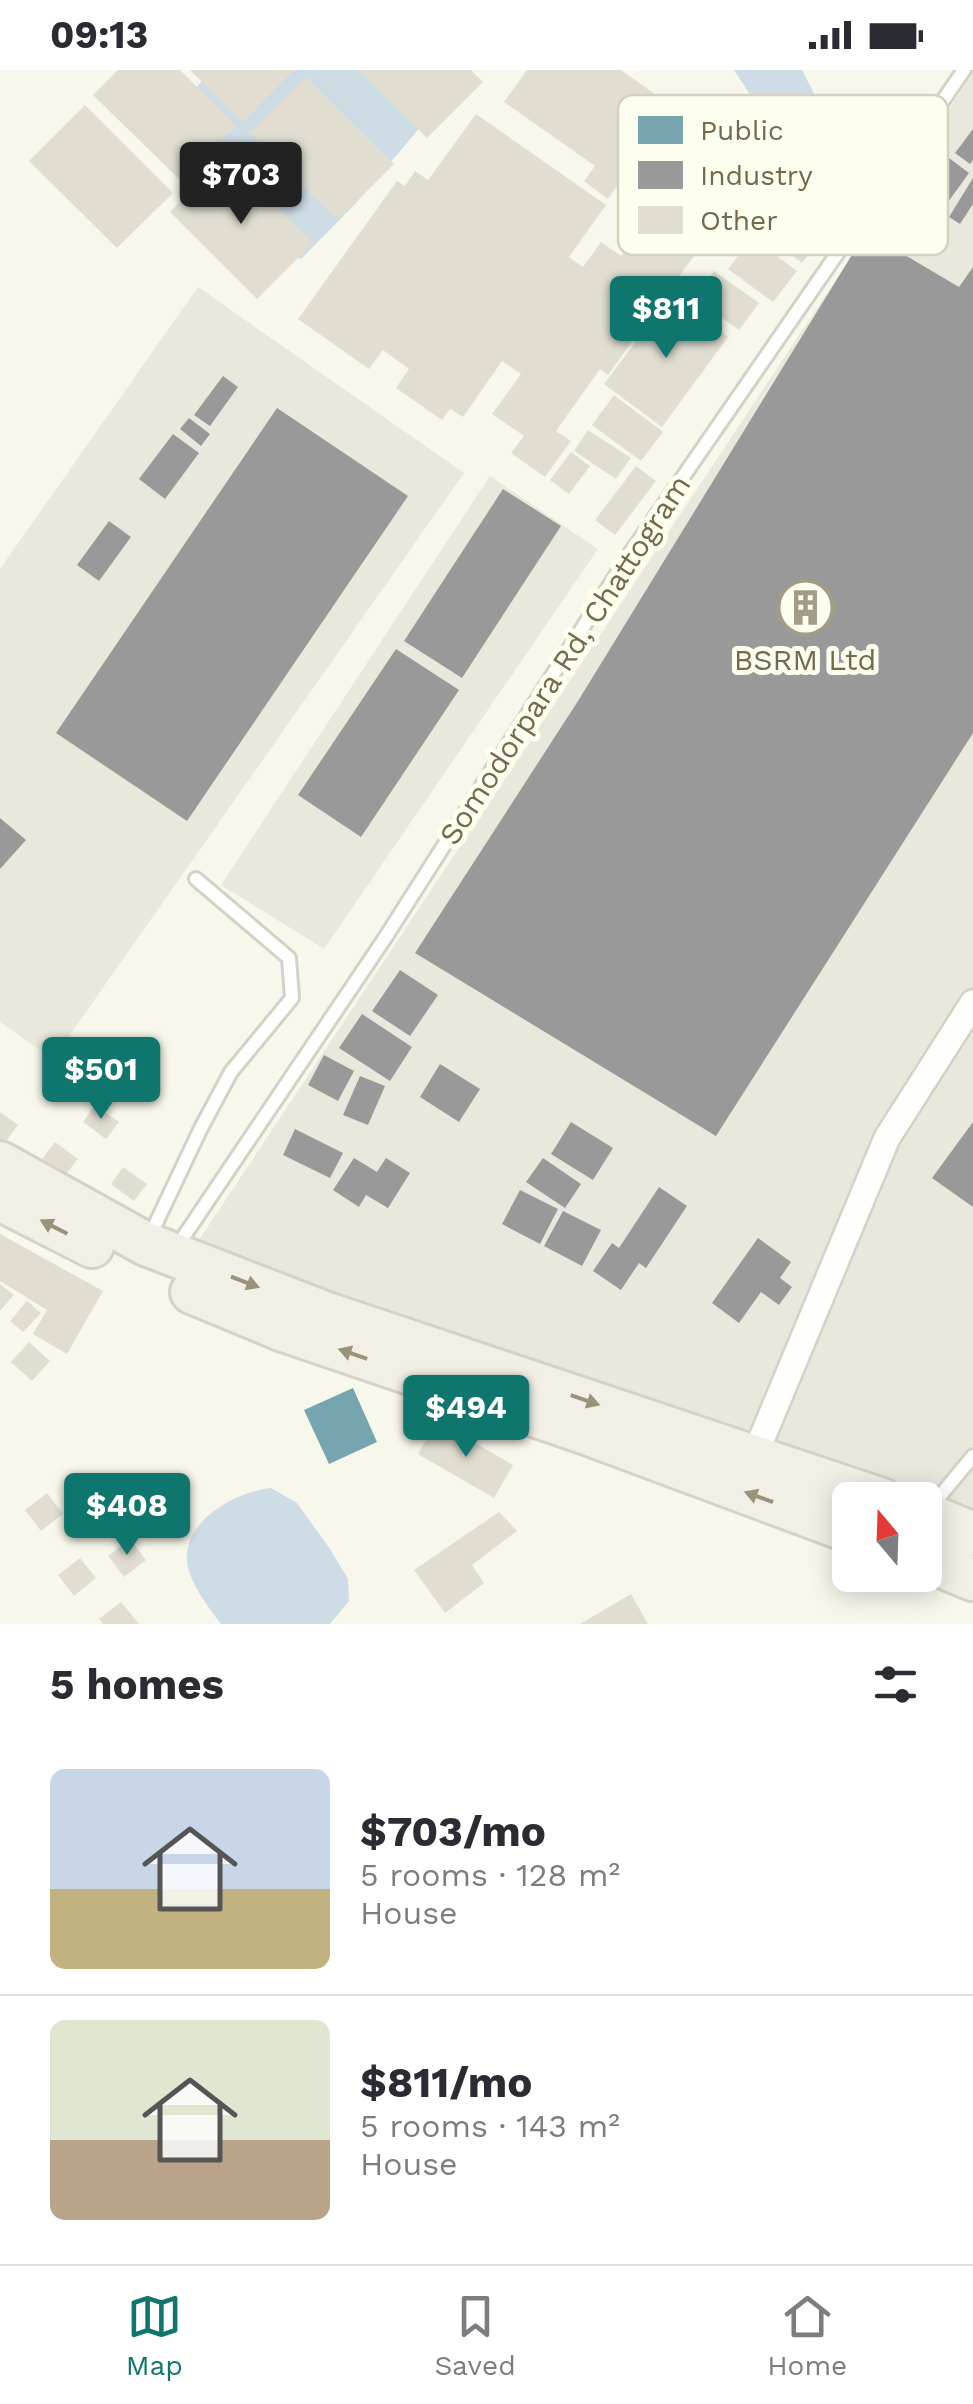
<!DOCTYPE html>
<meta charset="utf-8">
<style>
body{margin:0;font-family:"Work Sans",sans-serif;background:#f2f2f3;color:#2b2b33;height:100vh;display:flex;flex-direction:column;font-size:38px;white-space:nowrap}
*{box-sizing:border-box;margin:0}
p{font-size:32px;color:#7c7c81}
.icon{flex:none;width:55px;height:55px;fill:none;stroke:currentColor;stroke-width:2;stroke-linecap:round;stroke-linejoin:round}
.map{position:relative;height:1554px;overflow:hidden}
.drawer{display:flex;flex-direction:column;background:#fff;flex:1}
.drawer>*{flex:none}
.needle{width:65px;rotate:341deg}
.fabs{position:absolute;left:832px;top:1412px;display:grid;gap:20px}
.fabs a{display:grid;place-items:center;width:110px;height:110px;border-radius:15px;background:#fff;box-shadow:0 5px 25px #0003;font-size:50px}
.price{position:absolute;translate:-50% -85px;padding:0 22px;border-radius:10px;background:#0f766e;color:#fff;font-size:32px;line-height:65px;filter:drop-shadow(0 2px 5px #0008)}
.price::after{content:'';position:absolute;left:50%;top:60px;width:30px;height:22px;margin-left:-15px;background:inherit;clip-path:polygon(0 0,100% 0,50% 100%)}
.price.on{background:#222;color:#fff}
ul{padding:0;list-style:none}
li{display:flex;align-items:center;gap:30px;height:250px;padding:0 50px}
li+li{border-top:2px solid #e1e1e2}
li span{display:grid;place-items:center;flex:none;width:280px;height:200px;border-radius:15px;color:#555}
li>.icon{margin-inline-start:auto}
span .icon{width:120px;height:120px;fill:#fffc;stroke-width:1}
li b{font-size:42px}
h2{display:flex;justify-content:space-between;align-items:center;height:120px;padding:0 50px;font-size:42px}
.status{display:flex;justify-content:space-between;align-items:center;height:70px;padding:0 50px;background:#fff;direction:ltr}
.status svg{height:28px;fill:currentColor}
.tabs{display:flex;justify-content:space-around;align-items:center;height:140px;border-top:2px solid #e1e1e2;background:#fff;font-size:28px;color:#7c7c81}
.tabs a{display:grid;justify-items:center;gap:5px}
.tabs .on{color:#0f766e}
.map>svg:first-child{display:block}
.industrial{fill:#eae8dd}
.water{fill:#cedce6}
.public{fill:#76a5af}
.industry{fill:#999}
.building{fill:#e1ded1}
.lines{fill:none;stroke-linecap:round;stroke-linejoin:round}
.service-casing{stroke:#d4d2c8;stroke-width:18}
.minor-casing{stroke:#d4d2c8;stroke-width:30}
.trunk-casing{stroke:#d5d2c7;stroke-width:48}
.service{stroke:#fefefc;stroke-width:12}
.minor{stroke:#fefefc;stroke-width:25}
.trunk{stroke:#f2f0e6;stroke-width:42}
.oneway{fill:#9a927b}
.labels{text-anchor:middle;stroke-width:10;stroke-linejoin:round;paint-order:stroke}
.street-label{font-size:30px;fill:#74694d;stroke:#fefeef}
.poi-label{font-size:30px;fill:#74694d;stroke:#fefeef}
.key{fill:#fefeef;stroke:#d5d1be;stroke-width:2.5}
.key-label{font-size:28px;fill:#74694d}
</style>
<div class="status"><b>09:13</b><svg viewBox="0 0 49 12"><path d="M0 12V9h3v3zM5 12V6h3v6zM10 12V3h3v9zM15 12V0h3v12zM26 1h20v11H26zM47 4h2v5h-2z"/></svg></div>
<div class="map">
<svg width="973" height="1554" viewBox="0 0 973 1554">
<rect width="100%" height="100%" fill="#f7f7ec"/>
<!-- industrial -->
<path class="industrial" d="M973 3V1439L193 1179Z
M198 217 464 403 53 989 0 952V499Z
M490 406 598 479 324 879 221 815Z"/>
<!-- water -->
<path class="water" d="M213 0H434L446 27 355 134 301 189 262 172 188 100 172 42Z
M734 0H802L824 43 822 63 806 77 776 64Z
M271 1418 297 1433 330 1479 348 1509 349 1531 330 1554H221C209 1538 195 1520 189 1501 175 1455 233 1422 271 1418Z"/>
<!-- public -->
<path class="public" d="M353 1318 377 1372 329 1394 304 1340Z"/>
<!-- industry -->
<path class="industry" d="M973 59V90L970 94 955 83Z
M949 88 969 103 943 139 922 124Z
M973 108V134L960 154 949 147Z
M866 162 959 217 973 197V663L716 1066 415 883 578 631Z
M223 306 238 317 210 356 194 345Z
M277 338 408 426 187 751 56 663Z
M189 348 210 364 201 376 180 359Z
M173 364 199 383 165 429 139 409Z
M503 419 561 456 462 608 404 571Z
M109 451 131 467 99 511 77 495Z
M396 579 459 620 361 767 298 725Z
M0 748 26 770 0 799Z
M400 900 438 925 410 966 372 941Z
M362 944 412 977 390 1011 339 978Z
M324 985 354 1001 338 1031 308 1015Z
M440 994 480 1019 459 1052 420 1027Z
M360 1006 385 1016 368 1055 343 1045Z
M571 1052 613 1078 593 1110 551 1084Z
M973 1052V1137L932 1108Z
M295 1059 343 1083 330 1108 283 1085Z
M354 1088 377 1102 386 1088 410 1103 388 1138 366 1125 359 1137 333 1120Z
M543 1088 581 1114 565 1138 526 1112Z
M659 1117 687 1136 646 1198 639 1193 621 1220 593 1201 612 1173 619 1178Z
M520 1120 558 1139 540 1174 502 1154Z
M563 1141 601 1160 582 1196 544 1176Z
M758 1168 791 1192 780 1208 792 1217 779 1235 761 1222 739 1253 712 1233Z"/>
<!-- building -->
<path class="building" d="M118 0H180L236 56 181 111 93 25Z
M190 0H294L242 52Z
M359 0H471L483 12 427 68Z
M527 0H621L673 37 608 129 584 111 595 96 504 32Z
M306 7 394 94 338 150 250 63Z
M85 35 173 123 117 178 29 91Z
M476 44 606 135 569 187 583 197 601 172 621 186 653 142 701 176 608 305 600 299 556 361 571 371 545 407 511 383 524 366 492 344 521 304 502 291 463 347 450 339 442 350 396 318 409 299 383 280 369 299 298 249 397 111 405 116 415 101 428 110Z
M225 85 313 173 257 229 170 142Z
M786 147 818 171 802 193 770 168Z
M752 168 797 201 773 232 728 199Z
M714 201 759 233 739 260 694 228Z
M671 225 728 267 662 357 604 314Z
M614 325 663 362 641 391 592 355Z
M588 360 631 388 616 409 574 381Z
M571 382 590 396 569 424 550 410Z
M636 396 656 411 615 465 595 450Z
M95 1035 119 1052 106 1069 83 1052Z
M0 1042 18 1055 0 1079Z
M55 1072 78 1089 65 1105 42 1089Z
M123 1097 147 1114 134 1131 111 1114Z
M0 1164 103 1221 67 1284 33 1264 47 1240 0 1211Z
M0 1214 14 1225 0 1241Z
M27 1231 41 1243 23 1262 10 1251Z
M29 1272 50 1291 32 1311 11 1292Z
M437 1351 513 1395 494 1428 418 1384Z
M47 1423 63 1444 41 1461 25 1440Z
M499 1442 517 1461 472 1495 484 1513 445 1543 414 1500Z
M130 1469 146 1490 124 1507 108 1486Z
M80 1488 96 1508 74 1526 58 1505Z
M631 1524 648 1554H580Z
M121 1532 139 1554H103L99 1549Z"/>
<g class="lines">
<defs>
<path id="service" d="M149 1168 201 1058 231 1002 292 928 289 888 196 809
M176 1178 385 868 629 485 964 0
M930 1438 973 1386"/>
<path id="minor" d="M754 1387 887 1068 973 933"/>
<path id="trunk" d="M0 1093 146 1174 327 1244 882 1430
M0 1129 92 1176
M192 1222 281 1259 584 1362 850 1461
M925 1444 973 1464
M925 1489 973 1509"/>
</defs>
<!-- service casing -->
<use href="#service" class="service-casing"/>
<!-- minor casing -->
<use href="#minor" class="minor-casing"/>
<!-- trunk casing -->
<use href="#trunk" class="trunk-casing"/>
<!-- service -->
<use href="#service" class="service"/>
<!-- minor -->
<use href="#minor" class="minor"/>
<!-- trunk -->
<use href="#trunk" class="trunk"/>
</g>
<!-- one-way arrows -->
<defs><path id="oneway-solid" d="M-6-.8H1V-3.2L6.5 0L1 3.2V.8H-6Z" transform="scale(2.5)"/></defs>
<g class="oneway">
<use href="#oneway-solid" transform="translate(54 1157) rotate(-153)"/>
<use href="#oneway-solid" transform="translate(245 1212) rotate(21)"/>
<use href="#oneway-solid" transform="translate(353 1284) rotate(-161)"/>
<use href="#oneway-solid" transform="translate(585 1330) rotate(19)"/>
<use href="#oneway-solid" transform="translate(759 1427) rotate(-160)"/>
</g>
<!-- icons -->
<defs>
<symbol id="building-ring" viewBox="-11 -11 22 22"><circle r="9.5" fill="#fefeef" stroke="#a29b85" stroke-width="1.5"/><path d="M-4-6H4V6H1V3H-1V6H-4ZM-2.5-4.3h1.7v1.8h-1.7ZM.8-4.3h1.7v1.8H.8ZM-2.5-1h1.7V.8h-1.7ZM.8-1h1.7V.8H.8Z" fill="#a29b85"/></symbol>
</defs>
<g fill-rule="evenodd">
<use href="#building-ring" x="774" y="506" width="63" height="63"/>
</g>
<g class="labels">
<!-- street labels -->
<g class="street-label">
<text transform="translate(565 590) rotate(-57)" y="10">Somodorpara Rd, Chattogram</text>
</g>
<!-- poi labels -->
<g class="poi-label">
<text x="805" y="600">BSRM Ltd</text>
</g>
</g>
<!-- legend -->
<rect x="618" y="25" width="330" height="160" rx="15" class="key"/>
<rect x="638" y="46" width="45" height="28" fill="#76a5af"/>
<rect x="638" y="91" width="45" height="28" fill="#999"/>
<rect x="638" y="136" width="45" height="28" fill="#e1ded1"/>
<g class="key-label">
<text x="700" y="70">Public</text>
<text x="700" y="115">Industry</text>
<text x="700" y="160">Other</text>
</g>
</svg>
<div class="fabs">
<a><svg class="needle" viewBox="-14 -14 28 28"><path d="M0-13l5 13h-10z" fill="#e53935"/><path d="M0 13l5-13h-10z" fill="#7c7c81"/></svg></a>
</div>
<b class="price on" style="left:241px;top:157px">$703</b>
<b class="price" style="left:666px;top:291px">$811</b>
<b class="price" style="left:101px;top:1052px">$501</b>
<b class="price" style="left:466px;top:1390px">$494</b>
<b class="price" style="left:127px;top:1488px">$408</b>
</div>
<section class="drawer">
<h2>5 homes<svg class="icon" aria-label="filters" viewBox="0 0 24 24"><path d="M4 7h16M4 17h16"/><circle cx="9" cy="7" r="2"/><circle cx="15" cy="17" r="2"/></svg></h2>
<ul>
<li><span style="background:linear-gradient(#c9d6e8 60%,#c2b280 0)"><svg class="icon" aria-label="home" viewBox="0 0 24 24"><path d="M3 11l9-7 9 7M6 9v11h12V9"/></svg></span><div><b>$703/mo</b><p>5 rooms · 128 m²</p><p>House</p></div></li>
<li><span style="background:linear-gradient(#dfe7d0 60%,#b9a48a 0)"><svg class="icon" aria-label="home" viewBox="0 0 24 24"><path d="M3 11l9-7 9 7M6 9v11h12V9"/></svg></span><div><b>$811/mo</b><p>5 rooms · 143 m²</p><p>House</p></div></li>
</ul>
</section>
<nav class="tabs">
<a class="on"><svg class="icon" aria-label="map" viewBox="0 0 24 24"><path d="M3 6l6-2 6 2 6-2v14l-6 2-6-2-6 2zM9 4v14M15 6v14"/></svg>Map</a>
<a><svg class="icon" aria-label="saved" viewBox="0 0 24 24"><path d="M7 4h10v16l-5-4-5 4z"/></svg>Saved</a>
<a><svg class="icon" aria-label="home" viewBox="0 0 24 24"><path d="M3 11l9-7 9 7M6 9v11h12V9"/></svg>Home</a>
</nav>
